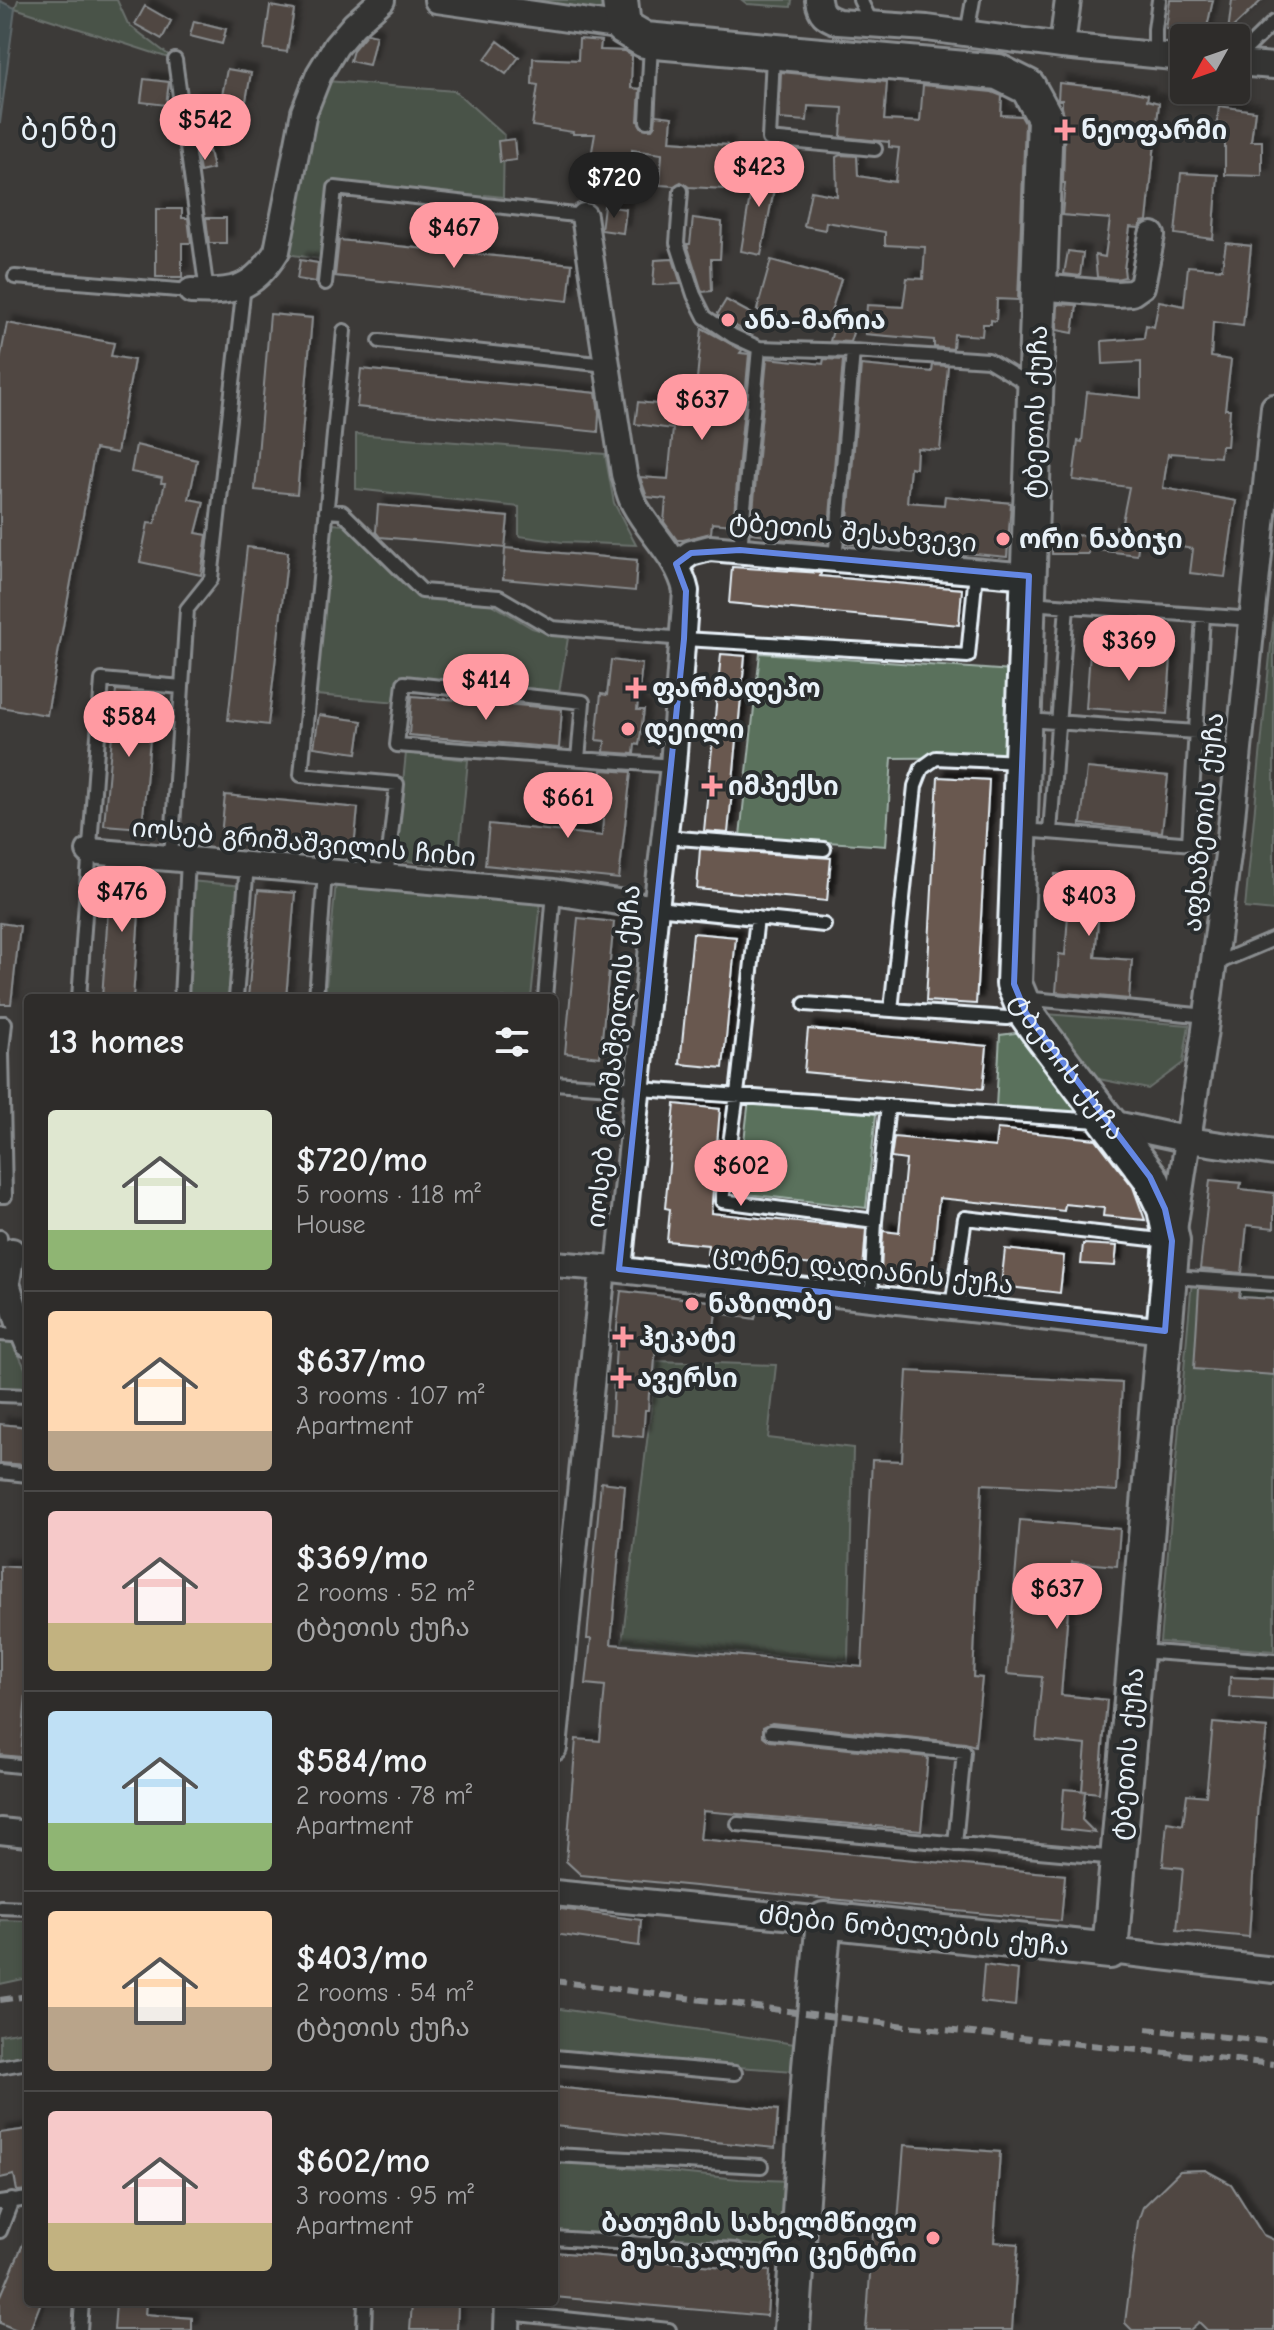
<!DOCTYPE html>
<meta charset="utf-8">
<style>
body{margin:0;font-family:"Comic Neue","Noto Sans Georgian",sans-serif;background:#363432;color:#f1f3f6;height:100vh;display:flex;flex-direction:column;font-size:30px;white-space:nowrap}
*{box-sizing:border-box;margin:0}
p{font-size:26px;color:#a7a7a8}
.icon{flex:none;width:44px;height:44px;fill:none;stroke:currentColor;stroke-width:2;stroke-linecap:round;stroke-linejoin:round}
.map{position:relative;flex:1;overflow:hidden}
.sheet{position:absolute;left:24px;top:994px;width:534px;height:1312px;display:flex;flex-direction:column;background:#2e2c2a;border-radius:8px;box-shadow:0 4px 12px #0003,0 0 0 2px #494847}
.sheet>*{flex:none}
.needle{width:52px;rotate:230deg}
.fabs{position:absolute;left:1170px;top:24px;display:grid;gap:16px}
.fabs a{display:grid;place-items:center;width:80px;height:80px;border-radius:8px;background:#2e2c2a;box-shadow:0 4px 12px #0003,0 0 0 2px #494847;font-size:40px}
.price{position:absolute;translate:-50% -68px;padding:0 18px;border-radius:28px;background:#ff9aa2;color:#111;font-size:26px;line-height:52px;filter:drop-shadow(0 2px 4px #0008)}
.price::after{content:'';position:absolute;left:50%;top:48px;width:24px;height:18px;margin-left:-12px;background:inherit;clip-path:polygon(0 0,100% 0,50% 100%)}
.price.active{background:#222;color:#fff}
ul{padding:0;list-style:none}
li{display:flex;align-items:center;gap:24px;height:200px;padding:0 24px}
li+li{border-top:2px solid #494847}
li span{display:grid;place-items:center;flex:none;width:224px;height:160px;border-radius:8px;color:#555}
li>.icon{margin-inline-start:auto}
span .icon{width:96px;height:96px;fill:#fffc;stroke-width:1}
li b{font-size:34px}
h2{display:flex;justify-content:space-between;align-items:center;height:96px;padding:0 24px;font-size:34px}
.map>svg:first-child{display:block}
.green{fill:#5a715c;stroke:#a1b1aa;stroke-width:2}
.water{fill:#4a676d;stroke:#899ea5;stroke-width:2}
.building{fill:#695950;stroke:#e8f1f8;stroke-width:2;filter:url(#shadow)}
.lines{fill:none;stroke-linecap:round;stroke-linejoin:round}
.lane-casing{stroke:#e8f1f8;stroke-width:18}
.street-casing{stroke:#e8f1f8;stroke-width:30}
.secondary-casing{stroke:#e8f1f8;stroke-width:40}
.lane{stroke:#2a2d2e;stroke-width:12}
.street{stroke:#2a2d2e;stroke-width:24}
.secondary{stroke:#2a2d2e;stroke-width:34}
.rail{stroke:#e8f1f8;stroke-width:6;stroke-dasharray:12 6;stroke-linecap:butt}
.marked{fill:none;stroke:#6487e3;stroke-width:6;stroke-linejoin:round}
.poi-dot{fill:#ff9aa2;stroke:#2a2d2e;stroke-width:3}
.labels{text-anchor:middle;stroke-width:8;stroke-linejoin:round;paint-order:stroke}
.poi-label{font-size:26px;font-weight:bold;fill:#e8f1f8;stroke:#2a2d2e;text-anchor:start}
.street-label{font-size:26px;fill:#e8f1f8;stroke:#2a2d2e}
.quarter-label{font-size:30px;letter-spacing:2px;fill:#e8f1f8;stroke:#2a2d2e}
</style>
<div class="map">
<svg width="1274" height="2330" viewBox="0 0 1274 2330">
<defs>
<filter id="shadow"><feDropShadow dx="7" dy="-7" stdDeviation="2" flood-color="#0009"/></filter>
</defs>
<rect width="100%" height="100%" fill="#3d3a38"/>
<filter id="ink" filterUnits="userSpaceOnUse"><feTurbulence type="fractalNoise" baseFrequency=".0125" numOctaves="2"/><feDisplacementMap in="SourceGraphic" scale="16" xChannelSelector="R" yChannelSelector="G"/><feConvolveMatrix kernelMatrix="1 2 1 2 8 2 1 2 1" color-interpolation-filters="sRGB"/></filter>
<g filter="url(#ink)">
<!-- green -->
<path class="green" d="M18 0H117L128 24 175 60 15 8Z
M531 0H603L602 12Z
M742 0H792L791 7 747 4Z
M326 81 455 91 504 135 503 197 485 195 484 201 403 192 402 188 330 181 320 259 286 254 313 116Z
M356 434 605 454 614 503 636 545 562 542 519 536V507L356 489Z
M332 524 346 525 417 596 485 600 532 628 568 638 559 693 401 676 398 702 316 695Z
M1274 615V911L1245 908Z
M760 653 1012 671 1013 757 892 758 886 846 740 836Z
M406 753 468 760 458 866 395 860Z
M190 881 243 886 234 998H184Z
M336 882 541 901 531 998H325Z
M1046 1014 1189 1025 1183 1063 1148 1089 1089 1077Z
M1023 1032 1083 1113 996 1107 1000 1035Z
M749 1099 876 1114 866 1208 738 1193Z
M1192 1280 1274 1289V1651L1160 1642Z
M0 1341H12L28 1374V1393L0 1392Z
M657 1361 776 1365 768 1438 853 1448 848 1662 622 1643Z
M0 1920 28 1921V1978L0 1984Z
M554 2008 795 2044 794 2071 554 2054Z
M28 2030V2056L0 2060V2035Z
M554 2161 739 2179 791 2181 788 2248 733 2243 554 2233Z"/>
<!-- water -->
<path class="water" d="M0 1 15 8 0 123Z"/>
<!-- building -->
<path class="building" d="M1170 0H1213L1205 36 1166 29Z
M1232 0H1262L1228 32Z
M145 6 171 21 162 39 135 24Z
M270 6 294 10 287 52 264 49Z
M194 21 226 29 222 44 190 36Z
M367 33 376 35 369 65 350 61 353 50Z
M579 39 601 41 600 50 624 51 632 56 631 88 640 89 638 121 642 128 652 129 655 125 656 115 672 117 670 141 727 145 724 189 689 187 681 182 674 186 660 185 662 154 632 150 631 183 587 179 595 134H573V132L532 126 538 85 532 84 533 58 578 60Z
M498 41 519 57 506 74 485 59Z
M227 69 251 73 245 106 221 101Z
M781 72 887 82 884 120 920 122 923 85 992 92 1002 96 1001 115 1021 116 1025 123 1018 300 997 299 996 321 991 320V324H983L982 336 954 334 953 349 934 347V340L865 334 867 305 903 307 907 278 923 279 925 247 885 245V232L826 222 825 230 804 226 811 191 837 196 836 157 840 155 857 156 858 176 895 182 899 148 889 147V142L841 137 843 108 808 106 807 121 779 119Z
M144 79 169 82 166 105 141 102Z
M1059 83 1130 91 1148 95 1147 100 1159 103 1147 221 1142 222 1139 228 1130 227 1124 269 1125 277 1116 279 1097 277 1095 255 1105 257 1110 219 1062 215 1065 183H1063L1065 119 1062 107V100H1058Z
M216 98 217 125 193 126 192 99Z
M1219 106 1255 111 1251 141H1262V176L1225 175V124L1217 123Z
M514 139 516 160 500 162 498 141Z
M209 151 213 169 200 172 197 154Z
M755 165 778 169 761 255 741 251Z
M1181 173 1218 175 1213 239 1175 234Z
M604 206 626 209 623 233 601 230Z
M156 209H182V218H188L191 243H182V277H156Z
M206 218H226V243H209Z
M693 218 722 222 720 259H711L712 291 702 292 687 244H690Z
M339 240 572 264 568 301 335 276Z
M1226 243 1251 246 1243 326 1213 322 1211 357 1231 360 1225 409H1230L1227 446H1221L1220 457 1171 453V455L1168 454 1163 488 1236 501 1225 577 1190 573 1193 549 1139 540 1137 555 1089 549V554H1052V535L1115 536 1116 526 1121 527 1129 487 1073 480 1078 441 1082 442 1087 392 1141 398V362L1103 364 1102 341 1144 338 1146 325 1154 327 1159 301 1184 306 1188 266 1222 269Z
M1068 251 1083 253 1080 276 1064 274Z
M673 259 681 284 653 285 655 260Z
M300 260 318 263 316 282 297 279Z
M771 260 841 279 826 328 757 310Z
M726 300 759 318 750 334 717 315Z
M1058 304 1077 305 1073 333 1057 330Z
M270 314 312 318 297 494 255 490Z
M836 320 855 326 850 342 830 341Z
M7 323 114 343 111 356 134 360 117 453 95 449 47 715 0 707V360Z
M702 328 742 350 740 353 749 354 733 525 712 523 711 533 683 540H677L664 522 666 499 647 497 640 477 668 479 673 429 635 424 638 402 674 406 675 397 695 399Z
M767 358 823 364 824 359 843 360 828 541H824V543L766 538 767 535 751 533Z
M861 365 932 372 933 365 948 366 940 450 917 448 916 468 910 467 907 502 944 505 945 496 1011 503 1007 557 924 549 923 552 905 550 846 543Z
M361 369 596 393 599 413 598 432 357 407Z
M136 445 197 460 189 499 204 502 196 533 207 535 201 575 140 562 148 523 155 524 165 483H161L162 478 131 472Z
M378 505 508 517 505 548 380 537 376 532Z
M247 547 288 552 268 725 228 720Z
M505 548 637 560 635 591 503 579Z
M732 567 821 573 820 576 962 589 959 625 729 603Z
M1090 652 1171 657 1167 714 1086 708Z
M721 654 745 656 728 833 704 831Z
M611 660 642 664 637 710H644L639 745 635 744 634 754 604 752 605 741 596 740 601 694 607 695Z
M116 690 154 694 142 828 104 825Z
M412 696 562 709 559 748 409 735Z
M319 715 362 721 357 753 314 747Z
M1087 768 1168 776 1162 832 1081 824Z
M602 770 631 772 619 879 485 865 489 824 602 836 604 802H598Z
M938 777 989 780 976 1004 926 1001Z
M225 795 358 808 354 848 221 836Z
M700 849 831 858 827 901 697 889Z
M111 868 142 871 133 998H102Z
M1055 874 1126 881 1123 911 1099 909 1095 957 1132 960 1129 999 1056 992 1059 954 1065 955 1068 915 1060 914 1061 905 1052 904Z
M258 890 295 893 286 998H248Z
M578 918 614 922 600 1057 565 1053Z
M0 923 20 926 11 1004H0Z
M693 933 736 937 723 1068 680 1064Z
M808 1029 987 1046 983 1089 804 1072Z
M675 1104 720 1109 711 1213 866 1229 863 1270 707 1254 708 1245 667 1241 670 1209 665 1208Z
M997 1129 1096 1139 1133 1187 1145 1220 1103 1216 1104 1208 1065 1204 1064 1211 939 1198 931 1278 881 1272 883 1231 899 1233 906 1160 891 1158 894 1137 995 1147Z
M1210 1180 1241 1183 1240 1189 1274 1193V1228L1247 1225 1242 1273 1200 1269Z
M1083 1244 1117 1246 1115 1266 1081 1264Z
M1005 1249 1064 1256 1060 1293 1001 1286Z
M1199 1288 1240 1291 1239 1297 1274 1299V1375L1194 1369Z
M621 1291 717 1302 713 1337 668 1332 667 1336 657 1335 652 1393H649L648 1410H645L643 1437 611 1434 617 1327Z
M727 1298 758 1303 755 1319 724 1314Z
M907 1371 1122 1383 1117 1491 982 1484 973 1677 982 1678 975 1746 965 1743 772 1723 763 1727V1736L770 1741 928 1757 921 1830 703 1811 700 1839 1065 1875 1061 1921 581 1875 566 1861 576 1739 600 1741 605 1686 586 1684 591 1639H587L601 1482 625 1485 611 1644 862 1667 872 1460 902 1461Z
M0 1424 28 1427V1465L0 1463Z
M1020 1520 1120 1529 1117 1566 1072 1562 1061 1695 1107 1700 1099 1793 1082 1791 1086 1745 1036 1740 1042 1677 1007 1674Z
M0 1566 28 1568V1669L21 1757 0 1755Z
M1230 1677 1274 1679 1273 1700 1229 1697Z
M1213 1723 1267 1728 1258 1801 1249 1937 1177 1930 1183 1868 1163 1866 1167 1822 1183 1825 1187 1794 1206 1796Z
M1064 1789 1085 1791 1082 1820 1095 1833 1061 1829Z
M554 1908 641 1920 639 1946 554 1934Z
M984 1965 1018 1970 1015 2006 981 2002Z
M554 2087 778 2110 775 2148 554 2126Z
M28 2129V2190L17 2191 14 2175 0 2178V2133Z
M904 2145 1000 2152 994 2242 1018 2244 1012 2330H866L873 2233 897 2235Z
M1205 2170 1231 2184 1263 2235 1274 2240V2330H1207L1199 2322 1190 2330H1132L1125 2323 1138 2221 1143 2207 1180 2171Z
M28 2232V2302H41L30 2330H17L0 2323V2298Z
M554 2252 770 2271 767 2316 554 2297Z
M116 2302H146L145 2314 192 2318V2330H114Z
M412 2303 458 2304 457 2330H410Z"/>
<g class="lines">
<defs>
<path id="lane" d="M860 0 872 24
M967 34 973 0
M1155 55V29L1159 0
M773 56 769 139 875 149
M1236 59 1274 22
M175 60 207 292
M647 121 651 44
M681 191 677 243 694 295 705 317 733 336 759 348 853 351 988 360 1033 387
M15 277 191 291
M325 283 335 188 584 216
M344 331 301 775 397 784 386 878
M380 341 607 365
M326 511 342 512 422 591 499 597 552 628 684 639 968 656 976 572
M740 550 759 348
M835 560 853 351
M1029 603 1253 619
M1027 720 1196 732
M578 759 583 702 404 683 397 745 673 766
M1024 830 1229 847
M1050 832 1067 606
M665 837 824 849
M1189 843 1203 616
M171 858 187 609 211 579 244 285
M656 908 824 925
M757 918 737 1094 722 1201 875 1221 888 1106
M1215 964 1274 939
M79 998 102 680 182 687
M181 998 188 860
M236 998 247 865
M316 998 325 872
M545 998 554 892
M1023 998 1207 1016
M805 1004 1007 1018 1023 1014
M891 1010 915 786 922 768 936 758 1020 762
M0 1023H5L2 1052
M0 1052H2L5 1196H0
M554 1083 1098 1121
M0 1237 1 1250
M1173 1277 1274 1284
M871 1298 875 1221
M952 1307 965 1218 1169 1241
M0 1334 25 1336
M0 1395 28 1396
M0 1472 28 1475
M1139 1651 1274 1661
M771 1732 964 1752 955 1844
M0 1764 28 1767
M738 1824 1117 1858
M0 1907 28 1908
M554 2057 735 2073
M0 2067 28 2062
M554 2155 761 2166
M0 2203 28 2199
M0 2231 12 2200
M554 2238 735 2250
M508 2313 669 2330
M80 2330 82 2302
M364 2330 365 2302"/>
<path id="street" d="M437 0 623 27
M818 0C820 14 825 17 838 22L927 28 1062 46 1184 58
M1062 46 1068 0
M1236 63 1274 66
M584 216 624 474C627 484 629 495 634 504 650 534 679 558 686 591L673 766 656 908 619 1269
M1039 287 1117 294 1132 293 1142 286 1152 235
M191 291C233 293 253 290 277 251L304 112 319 74 336 46 354 25 382 0
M676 564 691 553 710 548 1029 576
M89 851 554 892 656 908
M1106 1122 1189 1140 1274 1153
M1174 1230 1204 1037 1229 847 1274 407
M12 1251 7 1283 18 1320 28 1344
M554 1264 603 1268 1165 1331
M554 1748 603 1268
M0 1831 28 1834
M554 1893 824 1920
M1110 1951 1274 1970
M507 2330 508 2302"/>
<g id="secondary">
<path id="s1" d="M620 0 623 27 645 40 998 72 1028 87 1045 118 1014 984 1026 1013 1038 1030 1150 1177 1165 1209 1172 1241 1110 1951 824 1920 810 2067 792 2330"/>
</g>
</defs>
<!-- lane casing -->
<use href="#lane" class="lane-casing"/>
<!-- street casing -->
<use href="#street" class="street-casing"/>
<!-- secondary casing -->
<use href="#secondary" class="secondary-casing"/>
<!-- lane -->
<use href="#lane" class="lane"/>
<!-- street -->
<use href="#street" class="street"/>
<!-- secondary -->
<use href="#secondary" class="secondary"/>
<!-- rail -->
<path class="rail" d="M554 1981 905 2026 1274 2064
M0 2000 28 1996
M1146 2029 1274 2042"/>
</g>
</g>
<!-- marked area -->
<path d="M0 0H1274V2330H0ZM740 550 1029 576 1014 984 1026 1013 1150 1177 1165 1209 1172 1241 1165 1331 619 1269 684 639 686 591 676 564 691 553Z" fill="#3d3a38" fill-opacity=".55" fill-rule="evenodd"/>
<path class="marked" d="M740 550 1029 576 1014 984 1026 1013 1150 1177 1165 1209 1172 1241 1165 1331 619 1269 684 639 686 591 676 564 691 553Z"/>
<!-- markers -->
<g class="poi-dot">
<path d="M1061 118h8v8h8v8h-8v8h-8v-8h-8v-8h8z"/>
<circle cx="728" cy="320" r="8"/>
<circle cx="1003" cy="539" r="8"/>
<path d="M632 676h8v8h8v8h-8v8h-8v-8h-8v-8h8z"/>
<circle cx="628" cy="729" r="8"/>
<path d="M708 774h8v8h8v8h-8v8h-8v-8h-8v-8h8z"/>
<circle cx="692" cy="1304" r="8"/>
<path d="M619 1325h8v8h8v8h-8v8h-8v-8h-8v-8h8z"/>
<path d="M617 1366h8v8h8v8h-8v8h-8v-8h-8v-8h8z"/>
<circle cx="933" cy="2238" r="8"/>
</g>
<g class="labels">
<!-- poi labels -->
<g class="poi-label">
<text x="1081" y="139">ნეოფარმი</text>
<text x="744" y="329">ანა-მარია</text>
<text x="1019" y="548">ორი ნაბიჯი</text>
<text x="652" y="697">ფარმადეპო</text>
<text x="644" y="738">დეილი</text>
<text x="728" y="795">იმპექსი</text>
<text x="708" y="1313">ნაზილბე</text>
<text x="639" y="1346">ჰეკატე</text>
<text x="637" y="1387">ავერსი</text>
<text x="917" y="2232" text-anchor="end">ბათუმის სახელმწიფო<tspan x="917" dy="30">მუსიკალური ცენტრი</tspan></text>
</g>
<!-- street labels -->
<g class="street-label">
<text transform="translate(1035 412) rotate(-88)" y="9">ტბეთის ქუჩა</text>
<text transform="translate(853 532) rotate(5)" y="9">ტბეთის შესახვევი</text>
<text transform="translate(1203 822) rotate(-84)" y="9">აფხაზეთის ქუჩა</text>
<text transform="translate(304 842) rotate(5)" y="9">იოსებ გრიშაშვილის ჩიხი</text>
<text transform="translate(613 1056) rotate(-84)" y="9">იოსებ გრიშაშვილის ქუჩა</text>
<text dy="9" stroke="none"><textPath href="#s1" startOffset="1442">ტბეთის ქუჩა</textPath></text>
<text transform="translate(863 1269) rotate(6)" y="9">ცოტნე დადიანის ქუჩა</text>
<text transform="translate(1127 1754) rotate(-85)" y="9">ტბეთის ქუჩა</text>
<text transform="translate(914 1930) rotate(6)" y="9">ძმები ნობელების ქუჩა</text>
</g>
<!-- quarter labels -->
<g class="quarter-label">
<text x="70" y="140">ბენზე</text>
</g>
</g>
</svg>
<div class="fabs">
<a><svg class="needle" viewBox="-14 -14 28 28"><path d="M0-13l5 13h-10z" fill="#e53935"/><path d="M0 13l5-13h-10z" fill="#a7a7a8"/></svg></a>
</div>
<b class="price" style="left:205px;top:162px">$542</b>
<b class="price" style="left:759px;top:209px">$423</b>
<b class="price active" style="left:614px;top:220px">$720</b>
<b class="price" style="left:454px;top:270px">$467</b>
<b class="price" style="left:702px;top:442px">$637</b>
<b class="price" style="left:1129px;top:683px">$369</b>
<b class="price" style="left:486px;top:722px">$414</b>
<b class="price" style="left:129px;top:759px">$584</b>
<b class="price" style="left:568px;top:840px">$661</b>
<b class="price" style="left:122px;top:934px">$476</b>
<b class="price" style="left:1089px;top:938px">$403</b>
<b class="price" style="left:741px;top:1208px">$602</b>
<b class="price" style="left:1057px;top:1631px">$637</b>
<section class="sheet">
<h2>13 homes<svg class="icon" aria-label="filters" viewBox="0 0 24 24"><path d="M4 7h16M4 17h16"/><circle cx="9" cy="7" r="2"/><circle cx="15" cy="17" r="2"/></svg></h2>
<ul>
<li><span style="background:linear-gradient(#dfe7d0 75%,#8fb573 0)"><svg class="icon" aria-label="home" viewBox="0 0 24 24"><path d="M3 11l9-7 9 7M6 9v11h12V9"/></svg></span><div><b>$720/mo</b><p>5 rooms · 118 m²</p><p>House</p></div></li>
<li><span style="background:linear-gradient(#ffd9b3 75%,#b9a48a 0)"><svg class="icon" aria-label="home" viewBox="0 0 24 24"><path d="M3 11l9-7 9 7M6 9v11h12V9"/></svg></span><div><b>$637/mo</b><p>3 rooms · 107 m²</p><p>Apartment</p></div></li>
<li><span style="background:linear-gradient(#f6c9c9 70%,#c2b280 0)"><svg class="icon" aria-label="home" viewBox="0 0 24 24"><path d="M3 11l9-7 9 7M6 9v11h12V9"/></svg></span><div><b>$369/mo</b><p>2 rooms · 52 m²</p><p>ტბეთის ქუჩა</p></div></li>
<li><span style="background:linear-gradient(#bfe0f5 70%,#8fb573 0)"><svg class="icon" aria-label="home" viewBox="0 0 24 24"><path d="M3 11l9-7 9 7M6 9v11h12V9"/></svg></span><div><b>$584/mo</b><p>2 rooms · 78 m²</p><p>Apartment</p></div></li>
<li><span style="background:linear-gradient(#ffd9b3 60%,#b9a48a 0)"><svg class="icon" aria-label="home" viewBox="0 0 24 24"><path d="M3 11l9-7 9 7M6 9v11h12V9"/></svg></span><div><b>$403/mo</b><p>2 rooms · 54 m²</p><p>ტბეთის ქუჩა</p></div></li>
<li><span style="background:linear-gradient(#f6c9c9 70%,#c2b280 0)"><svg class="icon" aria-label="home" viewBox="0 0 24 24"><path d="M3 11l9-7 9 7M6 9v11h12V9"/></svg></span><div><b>$602/mo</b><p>3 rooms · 95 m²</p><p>Apartment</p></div></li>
</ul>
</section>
</div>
